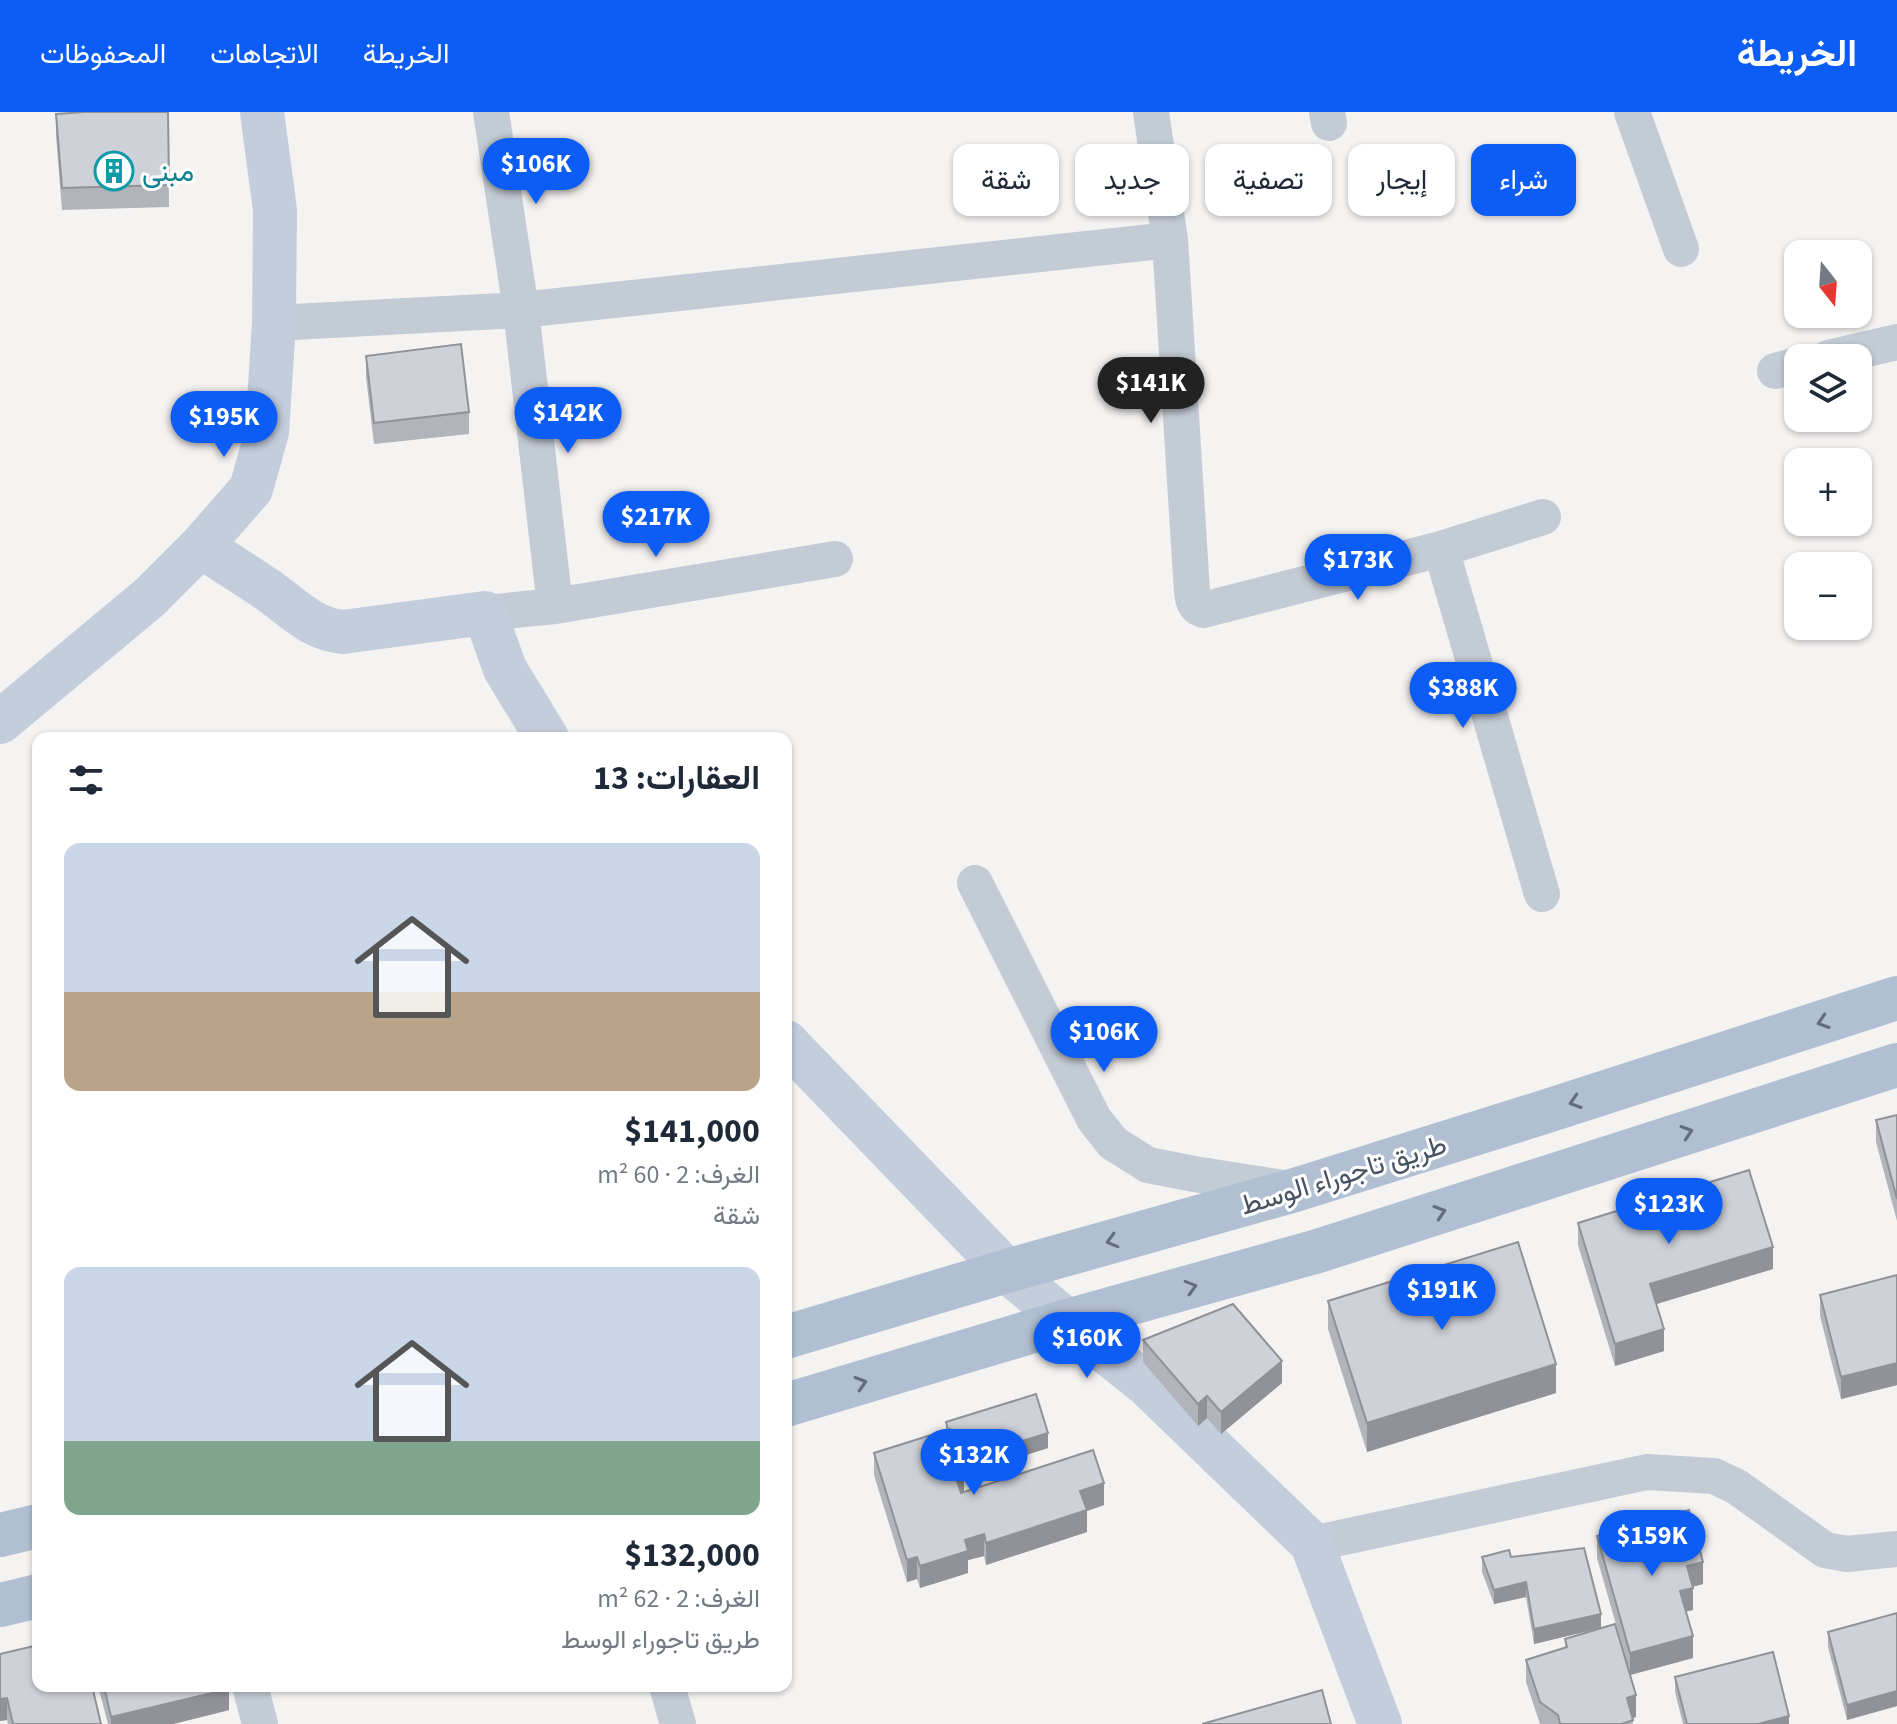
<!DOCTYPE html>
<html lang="ar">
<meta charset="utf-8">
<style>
body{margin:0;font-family:"Source Sans 3",Vazirmatn,sans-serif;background:#f2f2f3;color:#1f2937;direction:rtl;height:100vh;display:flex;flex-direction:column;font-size:30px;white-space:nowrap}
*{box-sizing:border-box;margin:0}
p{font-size:26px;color:#747a83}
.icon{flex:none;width:44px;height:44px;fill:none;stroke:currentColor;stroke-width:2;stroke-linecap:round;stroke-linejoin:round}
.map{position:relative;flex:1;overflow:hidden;direction:ltr}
.sheet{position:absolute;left:32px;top:620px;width:760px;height:960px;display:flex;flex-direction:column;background:#fff;border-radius:16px;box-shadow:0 2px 6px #0004;direction:rtl}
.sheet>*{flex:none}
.banner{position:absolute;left:816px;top:32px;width:760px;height:72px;direction:rtl;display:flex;gap:16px}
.needle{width:52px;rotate:163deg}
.controls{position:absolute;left:1784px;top:128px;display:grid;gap:16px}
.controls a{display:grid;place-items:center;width:88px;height:88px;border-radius:16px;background:#fff;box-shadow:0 2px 6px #0004;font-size:40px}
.price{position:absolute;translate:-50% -68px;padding:0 18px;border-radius:28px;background:#0c5cf6;color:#fff;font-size:26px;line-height:52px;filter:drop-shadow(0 2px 4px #0008)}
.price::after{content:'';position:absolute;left:50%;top:48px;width:24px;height:18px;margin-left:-12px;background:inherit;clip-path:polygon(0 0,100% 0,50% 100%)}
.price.active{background:#222;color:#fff}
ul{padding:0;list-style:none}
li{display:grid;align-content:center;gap:16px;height:424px;padding:0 32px}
li span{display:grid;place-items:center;height:248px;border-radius:16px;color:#555}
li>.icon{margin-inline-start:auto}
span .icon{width:144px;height:144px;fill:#fffc;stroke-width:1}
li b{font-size:34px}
h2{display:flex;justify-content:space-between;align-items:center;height:96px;padding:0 32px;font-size:34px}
.tag{padding:0 28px;border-radius:16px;background:#fff;box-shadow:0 2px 6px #0004;font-size:28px;line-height:72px}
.tag.active{background:#0c5cf6;color:#fff}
header{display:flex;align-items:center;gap:48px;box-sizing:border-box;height:112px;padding:0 40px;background:#0c5cf6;color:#fff}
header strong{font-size:38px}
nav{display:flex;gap:44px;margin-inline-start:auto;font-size:28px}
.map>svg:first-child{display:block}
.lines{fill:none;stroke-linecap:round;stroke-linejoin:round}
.street{stroke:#c3cbd5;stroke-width:36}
.secondary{stroke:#c4cddc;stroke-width:44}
.primary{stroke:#b1bfd3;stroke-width:44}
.wall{fill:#b1b4ba}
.shaded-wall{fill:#909297}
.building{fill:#ced1d8;stroke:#909297;stroke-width:2}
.oneway{stroke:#626e7e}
.labels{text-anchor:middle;stroke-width:6;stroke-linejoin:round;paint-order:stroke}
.culture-label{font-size:28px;fill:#0d838f;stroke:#fff;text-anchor:start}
.street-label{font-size:28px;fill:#485362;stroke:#fff}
</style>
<header>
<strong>الخريطة</strong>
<nav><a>الخريطة</a><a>الاتجاهات</a><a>المحفوظات</a></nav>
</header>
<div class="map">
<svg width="1897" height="1612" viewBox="0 0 1897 1612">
<rect width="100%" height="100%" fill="#f5f3f2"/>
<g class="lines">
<!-- street -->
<path class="street" d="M491 0 521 198 555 494
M1151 0 1170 128 1192 480C1193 488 1194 495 1203 498L1441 437 1543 405
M1327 0 1329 11
M1632 0 1681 137
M274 211 521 198 1170 128
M1828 246 1897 230
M1775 259 1798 253
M1441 437 1542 782
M485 501 555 494 835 447
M975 771 1094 1007 1113 1031 1148 1053 1194 1062 1290 1077
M1312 1432 1647 1360 1714 1364 1737 1375 1825 1438 1847 1442 1897 1437
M250 1574 260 1612
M667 1574 678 1612"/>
<!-- secondary -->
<path class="secondary" d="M201 434C223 449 246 463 268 478 293 496 312 517 343 520L485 501 505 557 547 626
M0 610 150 485 201 434 251 377 267 320 274 211 275 98 262 0
M786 930 1007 1159 1067 1209 1146 1272 1312 1432 1380 1612"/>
<!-- primary -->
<path class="primary" d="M786 1225 1007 1159 1295 1078 1544 1000 1897 886
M786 1293 1067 1209 1318 1139 1897 953
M0 1423 38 1414
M0 1493 38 1484"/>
</g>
<!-- wall -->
<path class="wall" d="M168 0 169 95 62 98 56 24V2Z
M366 244 469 300V322L374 332 366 265Z
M1897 1003V1109L1876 1030V1008Z
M1578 1111 1773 1157 1656 1192 1664 1239 1615 1254 1578 1133Z
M1897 1163V1273L1841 1287 1820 1204V1183Z
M1328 1189 1556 1281 1367 1340 1328 1217Z
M1143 1228 1282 1271 1221 1322 1207 1306 1198 1314 1143 1250Z
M946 1310 1048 1336 964 1362V1380L1104 1393 1087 1399V1420L986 1453 984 1444 968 1448V1461L920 1476 917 1467 907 1470 874 1363V1341L946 1318Z
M1597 1424 1703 1472 1693 1475V1498L1686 1499 1693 1546 1630 1563 1636 1605 1633 1606V1612H1540L1526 1570V1548L1565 1536V1527L1592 1518 1534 1532 1526 1485 1494 1492 1482 1460V1445H1511L1601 1516 1625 1544 1597 1446Z
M1897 1501V1594L1847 1608 1828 1535V1520Z
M0 1542 101 1612H8L7 1608 0 1609Z
M1675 1565 1789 1612H1683L1675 1580Z
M98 1574H228L229 1598 173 1612H108Z"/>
<!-- shaded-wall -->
<path class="shaded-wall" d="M1773 1135V1157L1650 1194V1172Z
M1664 1217V1239L1615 1254V1232Z
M1282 1249V1271L1221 1322V1300Z
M1897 1251V1273L1841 1287V1265Z
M1556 1252V1281L1367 1340V1311Z
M1207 1284V1306L1198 1314V1292Z
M1048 1321V1336L964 1362V1382L955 1385V1363L958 1349Z
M1104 1371V1393L1087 1399V1420L986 1453V1431L1080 1379Z
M984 1422V1444L968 1448V1461L920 1476V1454L965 1428Z
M917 1445V1467L907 1470V1448Z
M1703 1450V1472L1687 1476V1454Z
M1526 1470V1485L1494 1492V1478Z
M1693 1476V1498L1680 1501V1479Z
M786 1499H789V1520L786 1521Z
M1601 1502V1516L1534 1532V1517Z
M1693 1524V1546L1630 1563V1541Z
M229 1577V1598L173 1612H111V1605Z
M1897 1579V1594L1847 1608V1593Z
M1636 1583V1605L1627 1608V1586Z
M7 1586V1608L0 1609V1587Z
M1789 1604V1612H1758Z"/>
<!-- building -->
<path class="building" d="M84 0H168L169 73 62 76 56 2Z
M461 232 469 300 374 311 366 244Z
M1897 1003V1087L1876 1008Z
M1749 1058 1773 1135 1650 1172 1664 1217 1615 1232 1578 1111Z
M1518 1130 1556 1252 1367 1311 1328 1189Z
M1897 1163V1251L1841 1265 1820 1183Z
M1233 1192 1282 1249 1221 1300 1207 1284 1198 1292 1143 1228Z
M1036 1282 1048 1321 960 1348 950 1317 948 1318 946 1310Z
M950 1317 964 1360 955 1363 961 1381 1093 1338 1104 1371 1080 1379 1087 1398 986 1431 984 1422 965 1428 968 1439 920 1454 917 1445 907 1448 874 1341Z
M1689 1398 1703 1450 1687 1454 1693 1476 1680 1479 1693 1524 1630 1541 1597 1424Z
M1584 1436 1601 1502 1534 1517 1526 1470 1494 1478 1482 1445 1509 1438 1511 1445Z
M1897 1501V1579L1847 1593 1828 1520Z
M1615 1512 1636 1583 1627 1586 1633 1608 1622 1612H1560L1558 1603 1540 1590 1526 1548 1567 1535 1565 1527Z
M38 1533V1574H92L101 1612H13L7 1586 0 1587V1542Z
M1773 1540 1789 1604 1758 1612H1687L1675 1565Z
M104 1574H228L229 1577 111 1605Z
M1322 1578 1331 1612H1202Z"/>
<!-- one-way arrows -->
<defs><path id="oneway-chevron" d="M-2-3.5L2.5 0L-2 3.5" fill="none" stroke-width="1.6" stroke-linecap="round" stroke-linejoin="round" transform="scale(2)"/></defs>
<g class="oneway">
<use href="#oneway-chevron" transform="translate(1823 910) rotate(162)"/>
<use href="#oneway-chevron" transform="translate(1575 990) rotate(162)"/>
<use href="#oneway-chevron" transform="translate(1687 1020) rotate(-18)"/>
<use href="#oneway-chevron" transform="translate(1440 1100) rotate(-18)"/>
<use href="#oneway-chevron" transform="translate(1112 1129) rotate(164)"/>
<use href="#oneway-chevron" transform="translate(1191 1175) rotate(-16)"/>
<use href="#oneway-chevron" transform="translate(861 1271) rotate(-17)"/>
</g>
<!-- icons -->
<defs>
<symbol id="building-ring" viewBox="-11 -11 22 22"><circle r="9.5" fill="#fff" stroke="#0f9aa8" stroke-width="1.5"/><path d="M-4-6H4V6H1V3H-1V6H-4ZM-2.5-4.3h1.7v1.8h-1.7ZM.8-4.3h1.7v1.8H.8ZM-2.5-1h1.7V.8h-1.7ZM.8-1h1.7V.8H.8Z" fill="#0f9aa8"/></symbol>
</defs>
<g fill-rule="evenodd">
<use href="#building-ring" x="92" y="37" width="44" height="44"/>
</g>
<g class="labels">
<!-- culture labels -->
<g class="culture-label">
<text x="142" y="69">مبنى</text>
</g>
<!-- street labels -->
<g class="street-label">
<text transform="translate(1343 1062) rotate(-17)" y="10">طريق تاجوراء الوسط</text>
</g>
</g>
</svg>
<div class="controls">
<a><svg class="needle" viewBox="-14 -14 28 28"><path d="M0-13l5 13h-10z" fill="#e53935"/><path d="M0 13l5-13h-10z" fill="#747a83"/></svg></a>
<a><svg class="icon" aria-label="layers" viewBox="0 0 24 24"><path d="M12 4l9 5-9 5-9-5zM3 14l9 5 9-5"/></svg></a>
<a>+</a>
<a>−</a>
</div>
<b class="price" style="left:536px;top:94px">$106K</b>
<b class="price active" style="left:1151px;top:313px">$141K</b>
<b class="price" style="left:568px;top:343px">$142K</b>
<b class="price" style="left:224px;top:347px">$195K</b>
<b class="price" style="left:656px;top:447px">$217K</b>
<b class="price" style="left:1358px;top:490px">$173K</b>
<b class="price" style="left:1463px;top:618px">$388K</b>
<b class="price" style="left:1104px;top:962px">$106K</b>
<b class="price" style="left:1669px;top:1134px">$123K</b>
<b class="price" style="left:1442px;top:1220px">$191K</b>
<b class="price" style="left:1087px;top:1268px">$160K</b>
<b class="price" style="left:974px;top:1385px">$132K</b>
<b class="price" style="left:1652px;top:1466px">$159K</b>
<div class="banner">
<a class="tag active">شراء</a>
<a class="tag">إيجار</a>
<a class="tag">تصفية</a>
<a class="tag">جديد</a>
<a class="tag">شقة</a>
</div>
<section class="sheet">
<h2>العقارات: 13<svg class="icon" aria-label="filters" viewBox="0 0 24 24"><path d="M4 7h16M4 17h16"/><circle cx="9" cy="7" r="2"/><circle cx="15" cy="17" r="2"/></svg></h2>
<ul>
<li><span style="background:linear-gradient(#c9d6e8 60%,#b9a48a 0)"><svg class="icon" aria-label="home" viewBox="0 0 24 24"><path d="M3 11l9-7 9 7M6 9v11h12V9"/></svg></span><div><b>$141,000</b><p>الغرف: 2 · 60 m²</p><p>شقة</p></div></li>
<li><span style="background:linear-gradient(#c9d6e8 70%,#7fa58c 0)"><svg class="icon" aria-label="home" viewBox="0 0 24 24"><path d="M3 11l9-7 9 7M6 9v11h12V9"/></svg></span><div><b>$132,000</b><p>الغرف: 2 · 62 m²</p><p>طريق تاجوراء الوسط</p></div></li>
</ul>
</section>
</div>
